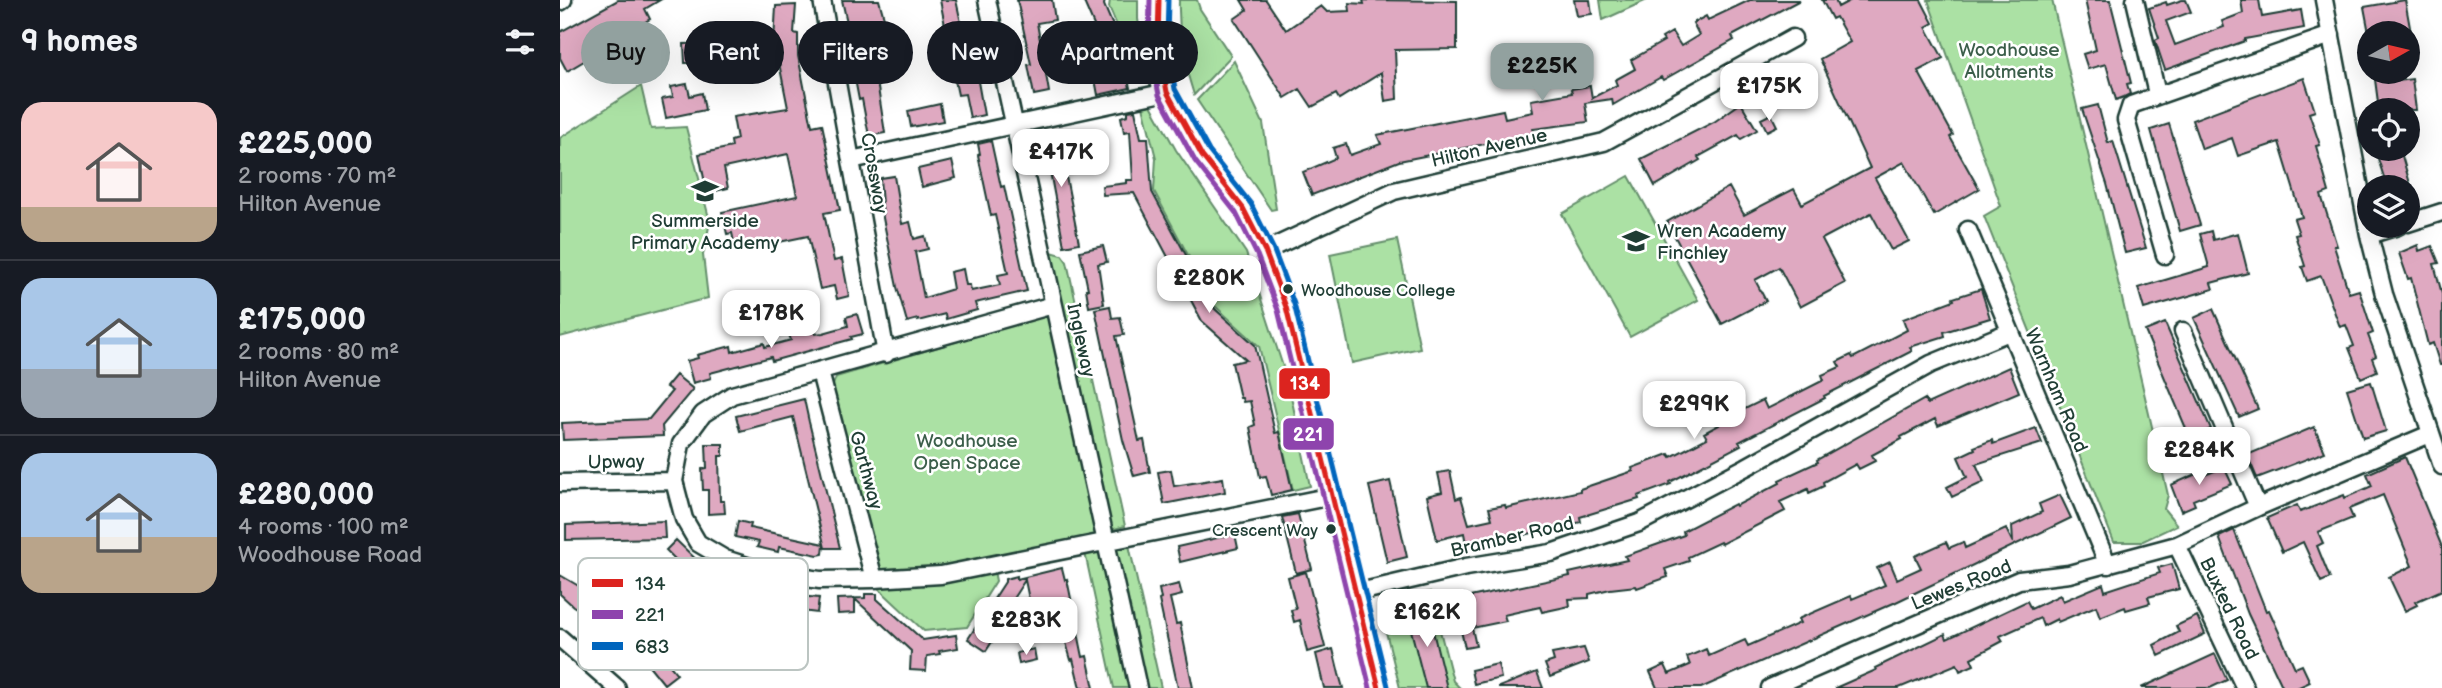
<!DOCTYPE html>
<meta charset="utf-8">
<style>
body{margin:0;font-family:"Balsamiq Sans",sans-serif;background:#20242c;color:#f1f3f6;height:100vh;display:flex;flex-direction:column;font-size:26px;white-space:nowrap}
*{box-sizing:border-box;margin:0}
p{font-size:23px;color:#9ea1a6}
.icon{flex:none;width:38px;height:38px;fill:none;stroke:currentColor;stroke-width:2;stroke-linecap:round;stroke-linejoin:round}
.map{position:relative;flex:1;overflow:hidden}
.sheet{display:flex;flex-direction:column;background:#171b24;width:560px}
.sheet>*{flex:none}
.guide{position:absolute;left:21px;top:21px;width:665px;height:63px;display:flex;gap:14px}
.needle{width:46px;rotate:82deg}
.controls{position:absolute;left:1797px;top:21px;display:grid;gap:14px}
.controls a{display:grid;place-items:center;width:63px;height:63px;border-radius:50%;background:#171b24;box-shadow:0 7px 28px #0002;font-size:35px}
.price{position:absolute;translate:-50% -60px;padding:0 16px;border-radius:14px;background:#fff;color:#222;font-size:23px;line-height:46px;filter:drop-shadow(0 2px 4px #0008)}
.price::after{content:'';position:absolute;left:50%;top:42px;width:21px;height:16px;margin-left:-10px;background:inherit;clip-path:polygon(0 0,100% 0,50% 100%)}
.price.active{background:#92a19f;color:#111}
ul{padding:0;list-style:none}
li{display:flex;align-items:center;gap:21px;height:175px;padding:0 21px}
li+li{border-top:2px solid #363941}
li span{display:grid;place-items:center;flex:none;width:196px;height:140px;border-radius:21px;color:#555}
li>.icon{margin-inline-start:auto}
span .icon{width:84px;height:84px;fill:#fffc;stroke-width:1}
li b{font-size:30px}
h2{display:flex;justify-content:space-between;align-items:center;height:84px;padding:0 21px;font-size:30px}
.pill{padding:0 24px;border-radius:32px;background:#171b24;box-shadow:0 7px 28px #0002;font-size:24px;line-height:63px}
.pill.active{background:#92a19f;color:#111}
main{display:flex;flex:1;min-height:0}
.map>svg:first-child{display:block}
.green{fill:#abe1a4;stroke:#658f6c;stroke-width:2}
.building{fill:#dfa9c1;stroke:#1f3d34;stroke-width:2}
.lines{fill:none;stroke-linecap:round;stroke-linejoin:round}
.minor-casing{stroke:#1f3d34;stroke-width:21}
.major-casing{stroke:#1f3d34;stroke-width:24}
.minor{stroke:#fff;stroke-width:16}
.major{stroke:#fff;stroke-width:19}
.bus-1-casing{stroke:#fff;stroke-width:10}
.bus-2-casing{stroke:#fff;stroke-width:10}
.bus-3-casing{stroke:#fff;stroke-width:10}
.bus-1{stroke:#dc241f;stroke-width:5}
.bus-2{stroke:#8e44ad;stroke-width:5}
.bus-3{stroke:#0065bd;stroke-width:5}
.bus-dot{fill:#1f3d34;stroke:#fff;stroke-width:2.5}
.labels{text-anchor:middle;stroke-width:5;stroke-linejoin:round;paint-order:stroke}
.bus-label{font-size:17px;fill:#1f3d34;stroke:#fff;text-anchor:start}
.park-label{font-size:19px;fill:#3b5e4a;stroke:#fff}
.street-label{font-size:19px;fill:#1f3d34;stroke:#fff}
.poi-label{font-size:19px;fill:#1f3d34;stroke:#fff}
.key{fill:#fff;stroke:#bcc5c2;stroke-width:2}
.key-label{font-size:19px;fill:#1f3d34}
.line-badge{stroke:#fff;stroke-width:2.5}
.badge-label{font-size:19px;text-anchor:middle;font-weight:bold;fill:#fff}
</style>
<main>
<section class="sheet">
<h2>9 homes<svg class="icon" aria-label="filters" viewBox="0 0 24 24"><path d="M4 7h16M4 17h16"/><circle cx="9" cy="7" r="2"/><circle cx="15" cy="17" r="2"/></svg></h2>
<ul>
<li><span style="background:linear-gradient(#f6c9c9 75%,#b9a48a 0)"><svg class="icon" aria-label="home" viewBox="0 0 24 24"><path d="M3 11l9-7 9 7M6 9v11h12V9"/></svg></span><div><b>£225,000</b><p>2 rooms · 70 m²</p><p>Hilton Avenue</p></div></li>
<li><span style="background:linear-gradient(#a9c7e8 65%,#9aa5b1 0)"><svg class="icon" aria-label="home" viewBox="0 0 24 24"><path d="M3 11l9-7 9 7M6 9v11h12V9"/></svg></span><div><b>£175,000</b><p>2 rooms · 80 m²</p><p>Hilton Avenue</p></div></li>
<li><span style="background:linear-gradient(#a9c7e8 60%,#b9a48a 0)"><svg class="icon" aria-label="home" viewBox="0 0 24 24"><path d="M3 11l9-7 9 7M6 9v11h12V9"/></svg></span><div><b>£280,000</b><p>4 rooms · 100 m²</p><p>Woodhouse Road</p></div></li>
</ul>
</section>
<div class="map">
<svg width="1882" height="688" viewBox="0 0 1882 688">
<rect width="100%" height="100%" fill="#fff"/>
<filter id="ink" filterUnits="userSpaceOnUse"><feTurbulence type="fractalNoise" baseFrequency=".0143" numOctaves="2"/><feDisplacementMap in="SourceGraphic" scale="14" xChannelSelector="R" yChannelSelector="G"/><feConvolveMatrix kernelMatrix="1 2 1 2 8 2 1 2 1" color-interpolation-filters="sRGB"/></filter>
<g filter="url(#ink)">
<!-- green -->
<path class="green" d="M550 0H578V19L584 62 574 66 549 7Z
M619 0H637L640 9 671 56 634 95C623 63 618 34 619 0Z
M1040 0H1087L1043 20Z
M1368 0H1492L1608 495 1604 509 1617 525 1581 542H1554L1424 216 1441 206Z
M674 61 703 123 716 209 711 210 637 100Z
M81 86 91 129 126 127 150 222 143 255 148 298 0 337V138Z
M591 105 616 150 686 253 728 382 750 486 733 490 699 346 655 306 594 191 596 158 583 106Z
M1069 176 1138 300 1070 337 1002 214Z
M837 240 860 348 792 363 770 254Z
M488 251 502 255 507 262 565 526 551 530Z
M487 315 538 536 373 569 323 573 314 566 270 393 276 377Z
M569 545 601 688H584L553 549Z
M543 548 574 688H554L525 553Z
M434 571 436 581 407 627 364 631 317 587Z
M870 592 893 681 900 688H840L819 604Z"/>
<!-- building -->
<path class="building" d="M58 0H100L85 9 90 19 52 41 49 37 25 51 29 58 7 71 0 58V32Z
M282 0H319L326 25 307 29 311 43 306 44 311 76 316 75 325 133 309 136 302 99 299 100 287 37 290 36Z
M380 0H396L413 77 417 76 424 115 410 118 405 94 398 95 392 67 376 71 373 60 391 56Z
M457 0H492L495 20 477 23 489 92 474 95 468 65 471 64Z
M523 0H545L544 5 565 54 563 55 570 88 538 95 534 74 542 72 541 67 551 65Z
M681 0H706L726 30 761 6 767 12 790 11 789 3 804 4 803 0 897 1V49L835 50 837 99 825 101 821 73 779 99 776 94 752 107 740 89 725 98 674 19 687 10Z
M1014 0H1030L1032 14 1017 16Z
M1190 0H1240L1172 36 1174 40 1103 80 1101 77 1053 105 1052 99 1025 103 1028 122 973 129 975 134 839 161 752 195 743 172 776 158 773 148 786 144 790 155 821 144 817 135 943 110 945 118 973 112 971 100 1012 93 1011 89 1030 86 1032 98 1057 85 1055 80 1075 69 1071 60 1104 41 1102 38 1112 32 1121 46 1139 35 1133 23 1146 16 1148 20Z
M1262 0H1275L1278 7 1291 0H1361L1373 23 1366 27 1383 58 1358 71 1393 135 1390 137 1419 189 1374 215 1344 162 1315 178 1349 241 1331 250 1311 213 1262 239 1285 283 1240 307 1219 267 1195 280 1206 301 1162 324 1107 222 1169 187 1184 215 1234 189 1242 204 1310 168 1260 59 1290 42 1276 17 1272 19Z
M1525 0H1550L1571 83 1567 84 1570 94 1564 97 1556 100 1546 64 1528 69 1523 54 1536 50Z
M1622 0H1626L1631 12 1606 21 1615 45 1664 27 1662 21 1683 13 1681 0H1699L1702 17 1741 10 1744 28 1685 39V41L1605 70 1595 40 1599 38 1589 8 1606 2 1607 5Z
M1845 0 1851 33H1809L1804 7Z
M236 5 234 33 238 34V56L252 126 262 124 280 210 264 213 274 261 282 259 289 296 277 299 274 286 260 289 248 236 176 251 172 233 167 234 162 212 237 196 228 154 164 168 168 188 147 193 139 154 172 147 171 141 177 139 173 117 228 108 219 63H125L124 44 214 42 216 6Z
M1814 72H1836L1837 81 1852 79 1856 110H1819Z
M1744 78 1755 111 1749 113 1760 145 1756 146 1769 192 1761 195 1777 246H1774L1789 293 1799 290 1813 333 1808 335 1816 356 1812 358 1817 371 1801 378 1789 348 1794 346 1786 325 1780 327 1761 276 1747 281 1742 267 1745 266 1735 235 1739 234 1734 219 1742 217 1719 142 1678 156 1672 138 1642 149 1632 120Z
M127 84 130 96 142 93 145 110 106 118 102 99 113 97 111 87Z
M1181 103 1197 130 1181 139 1178 135 1138 157 1140 160 1095 186 1081 159 1154 122Z
M380 104 383 121 351 127 348 111Z
M1538 105 1548 143 1553 141 1586 248 1565 253 1547 184 1522 109Z
M575 110 581 138H588L592 192 655 309 695 345 715 433 719 432 732 490 711 495 706 476 700 477 690 427 695 425 690 401 683 402 682 398H680L672 363 686 360 642 321 574 193 543 195 542 186 567 183V180H573L570 131 564 132 561 117 568 115V111Z
M1211 114 1217 126 1207 131 1201 119Z
M1609 124 1640 225 1620 231 1591 130Z
M497 131 519 243 504 246 483 134Z
M431 141 441 187 444 186 467 291 415 303 417 310 386 319 385 314 358 321V319L347 322 337 287 323 218 320 178 334 176 342 224 350 222 354 239 365 236 368 249 355 252 364 298 393 289 390 272 403 269 406 285H410L411 291 440 285 438 275 448 273 435 215 431 216 418 155 420 154 418 144Z
M1815 149H1840L1851 187H1827Z
M392 161 396 178 362 187 358 169Z
M1651 231 1653 240 1678 233 1688 273 1651 283 1653 289 1584 309 1578 288 1649 267 1640 234Z
M1858 245 1859 251 1872 246 1879 263 1874 264 1882 294V365H1880L1873 343 1868 345 1851 278 1848 279 1839 253Z
M543 246 547 262 538 264 544 304 529 307 526 289H528L520 251Z
M1421 289 1430 318 1384 332 1385 336 1350 347 1352 351 1264 396 1265 398 1179 442 1181 445 1110 482 1111 484 1078 496 1079 499 1020 517 1021 522 937 541 936 538 906 544 904 533 877 540 867 496 882 492 878 473 890 471 896 499 901 497 909 524 932 519 929 508 945 505 946 508 1020 491V489L1073 471 1072 468 1109 454 1111 457 1147 438 1144 433 1159 425 1158 422 1203 400 1207 409 1264 380 1262 375 1280 367 1277 362 1291 355 1293 358 1347 330 1343 319 1394 300 1393 298Z
M550 306 552 318 560 317 564 335 556 336 579 441 584 440 590 472 574 476 563 440 535 309Z
M1653 309 1698 409 1679 417 1634 318Z
M297 314 303 334 291 337 292 339 212 361 211 357 150 373 151 378 133 383 127 361 138 358 137 355 171 346 172 352 204 343 205 347 231 340 229 335 253 328 255 334 263 333 288 326 286 317Z
M1605 323 1651 429 1630 438 1585 331Z
M1449 367 1459 392 1378 426 1375 419 1341 437 1342 439 1312 455 1315 461 1299 469 1296 464 1263 482 1264 486 1249 493 1248 489 1220 502 1225 511 1161 544 1160 542 1128 557 1129 561 1105 569 1108 577 1077 588 1076 586 1050 589 1029 594V598L1009 599 1010 606 982 612 980 607 944 615 946 621 912 628 916 646 905 648 893 596 904 594 905 598 1010 576 1009 573 1067 560 1065 556 1124 535 1123 531 1175 504 1176 506 1220 483 1219 480 1258 462 1257 460 1365 399 1367 404Z
M116 375 133 389 102 426 103 436 3 440 2 423 89 419 112 391 106 387Z
M1811 382 1826 431 1803 438 1787 389Z
M244 399 249 422 280 548H265L233 417 180 431 176 416Z
M1754 427 1765 452 1697 478 1687 455Z
M1476 428 1482 443 1416 464 1424 482 1392 497 1387 487 1407 477 1398 457 1415 449 1414 447 1432 440 1433 444Z
M146 444H163V456H159L160 501H164L165 513 148 514V490H143L142 469 147 468Z
M1845 457 1882 547V590L1855 602 1857 605 1845 611 1829 577 1852 566 1823 495 1789 509 1793 518 1758 532 1763 543 1757 546 1770 578 1761 582 1743 542 1722 552 1707 518 1737 505 1740 512 1784 495 1785 498 1812 486 1807 474Z
M1664 467 1672 484 1633 500 1635 505 1621 511 1611 485 1643 471 1645 475Z
M611 470 614 486 663 478 665 492 604 504 598 472Z
M830 481 847 557 827 562 809 486Z
M1500 495 1511 518 1336 602 1141 688H1097L1090 672 1105 665 1109 674 1130 665 1127 657 1146 649 1149 656 1185 640 1188 646 1240 623 1238 619 1291 596 1292 599 1325 585 1317 568 1330 562 1337 579 1361 568 1355 556 1386 542 1389 548 1403 542 1405 548 1446 529 1453 543 1452 526 1482 512 1479 504Z
M738 514 752 569 736 573 722 517Z
M104 521 105 538 6 540V525Z
M178 521 191 524 190 528 264 544 263 554 258 555 219 547 218 552 197 547 199 542 175 537Z
M1674 530 1706 611 1709 610 1735 668 1742 665 1750 682 1737 688H1723L1688 614 1659 537Z
M675 534 678 548 620 562 617 547Z
M116 540 146 569 141 575 184 594 185 585 218 591V594L259 598 257 613 241 611V616L215 613V615L171 608 169 613 150 605 153 597 133 588 113 569 119 563 106 550Z
M1612 564 1619 589 1588 597 1590 603 1566 610 1565 607 1540 617 1536 606 1498 622 1497 619 1483 626 1480 618 1440 636 1443 641 1411 658 1414 665 1400 671 1397 664 1339 688H1275L1316 670 1315 668 1385 634 1387 639 1467 601 1471 609 1500 595 1503 601 1543 584 1545 591 1600 573 1598 568Z
M502 568 505 580 507 579 523 657 527 656 534 688H520L513 659 511 660 500 622 487 625 485 611 472 614 465 580 443 614 448 617 426 651 408 639 445 582V579L457 576V579Z
M746 572 765 647 747 652 740 620 734 622 731 610 736 609 728 577Z
M0 575 68 615 66 618 77 625 117 674 104 684 67 638 13 606 0 594Z
M619 584 622 595 610 598 616 624 620 623 633 688H618L599 600 601 599 599 589Z
M305 594H317V599L363 640 396 635 398 648 379 651 380 654 367 656 366 671 350 670 351 651 295 599V613L278 614 277 599 305 598Z
M867 607 887 688H866L852 634 847 612Z
M1637 616 1645 634 1599 656 1594 645 1619 632 1616 626Z
M1024 648 1029 662 990 677 985 664 994 661 992 654Z
M474 649 476 660 459 664 457 653Z
M773 649 779 674 783 688H764L756 654Z
M1655 654 1667 680 1650 688H1581Z
M938 664 941 678 914 684 911 670Z
M977 672 983 688H939V687Z"/>
<g class="lines">
<defs>
<path id="minor" d="M262 0 326 354
M427 0 578 688
M1575 0 1597 94
M1764 0 1809 235 1824 294 1882 466
M0 2 3 0
M291 160 607 92
M1848 223 1882 212
M1408 230 1548 565
M1809 235 1838 226
M705 251 834 191 1044 142 1233 38
M1605 255 1566 120 1571 105 1771 35
M493 305 172 395 143 414 121 444 114 481 124 519 138 543 165 559 206 572 260 580 314 579 381 575 772 496
M1623 331 1698 507
M260 372 314 579
M0 483 114 481
M1617 545 1685 688
M795 593 906 567 991 553 1079 523 1186 467 1371 364 1449 332
M0 638 57 688
M1210 688 1459 580 1509 574 1617 545 1698 507 1870 434"/>
<path id="major" d="M599 0 598 42 607 92 642 156 683 208 705 251 726 307 819 688"/>
</defs>
<!-- minor casing -->
<use href="#minor" class="minor-casing"/>
<!-- major casing -->
<use href="#major" class="major-casing"/>
<!-- minor -->
<use href="#minor" class="minor"/>
<!-- major -->
<use href="#major" class="major"/>
<defs>
<path id="bus-1" d="M599 0 598 42 607 92 642 156 683 208 705 251 726 307 819 688"/>
<path id="bus-2" d="M590 0 589 43 599 95 635 161 676 213 697 255 718 310 810 688"/>
<path id="bus-3" d="M608 0 607 41 615 89 649 151 691 204 713 248 734 304 828 686"/>
</defs>
<!-- bus-1 casing -->
<use href="#bus-1" class="bus-1-casing"/>
<!-- bus-2 casing -->
<use href="#bus-2" class="bus-2-casing"/>
<!-- bus-3 casing -->
<use href="#bus-3" class="bus-3-casing"/>
<!-- bus-1 -->
<use href="#bus-1" class="bus-1"/>
<!-- bus-2 -->
<use href="#bus-2" class="bus-2"/>
<!-- bus-3 -->
<use href="#bus-3" class="bus-3"/>
</g>
</g>
<!-- icons -->
<defs>
<symbol id="school-bare" viewBox="-9 -9 18 18"><path d="M0-5L7-2L0 1L-7-2ZM-4 1L0 2.5L4 1V4Q0 6-4 4Z" fill="#1f3d34" stroke="#fff" stroke-width="2.5" paint-order="stroke"/></symbol>
</defs>
<g fill-rule="evenodd">
<use href="#school-bare" x="126" y="172" width="38" height="38"/>
<use href="#school-bare" x="1057" y="222" width="38" height="38"/>
</g>
<!-- markers -->
<g class="bus-dot">
<circle cx="728" cy="289" r="6"/>
<circle cx="771" cy="529" r="6"/>
</g>
<g class="labels">
<!-- bus labels -->
<g class="bus-label">
<text x="741" y="296">Woodhouse College</text>
<text x="758" y="536" text-anchor="end">Crescent Way</text>
</g>
<!-- park labels -->
<g class="park-label">
<text x="1449" y="56">Woodhouse<tspan x="1449" dy="22">Allotments</tspan></text>
<text x="407" y="447">Woodhouse<tspan x="407" dy="22">Open Space</tspan></text>
</g>
<!-- street labels -->
<g class="street-label">
<text transform="translate(929 147) rotate(-13)" y="7">Hilton Avenue</text>
<text transform="translate(315 173) rotate(80)" y="7">Crossway</text>
<text transform="translate(522 340) rotate(78)" y="7">Ingleway</text>
<text transform="translate(1497 390) rotate(67)" y="7">Warnham Road</text>
<text transform="translate(56 461) rotate(-1)" y="7">Upway</text>
<text transform="translate(307 470) rotate(75)" y="7">Garthway</text>
<text transform="translate(952 536) rotate(-13)" y="7">Bramber Road</text>
<text transform="translate(1401 584) rotate(-22)" y="7">Lewes Road</text>
<text transform="translate(1670 608) rotate(64)" y="7">Buxted Road</text>
</g>
<!-- poi labels -->
<g class="poi-label">
<text x="145" y="227">Summerside<tspan x="145" dy="22">Primary Academy</tspan></text>
<text x="1097" y="237" text-anchor="start">Wren Academy<tspan x="1097" dy="22">Finchley</tspan></text>
</g>
</g>
<!-- legend -->
<rect x="18" y="558" width="230" height="112" rx="10" class="key"/>
<rect x="32" y="579" width="31" height="8" fill="#dc241f"/>
<rect x="32" y="610" width="31" height="9" fill="#8e44ad"/>
<rect x="32" y="642" width="31" height="8" fill="#0065bd"/>
<g class="key-label">
<text x="75" y="590">134</text>
<text x="75" y="621">221</text>
<text x="75" y="653">683</text>
</g>
<g class="line-badge">
<rect x="718" y="367" width="53" height="33" rx="7" fill="#dc241f"/>
<rect x="722" y="417" width="53" height="34" rx="7" fill="#8e44ad"/>
</g>
<g class="badge-label">
<text x="745" y="390">134</text>
<text x="748" y="441">221</text>
</g>
</svg>
<div class="controls">
<a><svg class="needle" viewBox="-14 -14 28 28"><path d="M0-13l5 13h-10z" fill="#e53935"/><path d="M0 13l5-13h-10z" fill="#9ea1a6"/></svg></a>
<a><svg class="icon" aria-label="locate" viewBox="0 0 24 24"><circle cx="12" cy="12" r="6"/><path d="M12 2v4M12 18v4M2 12h4M18 12h4"/></svg></a>
<a><svg class="icon" aria-label="layers" viewBox="0 0 24 24"><path d="M12 4l9 5-9 5-9-5zM3 14l9 5 9-5"/></svg></a>
</div>
<b class="price active" style="left:982px;top:103px">£225K</b>
<b class="price" style="left:1209px;top:123px">£175K</b>
<b class="price" style="left:501px;top:189px">£417K</b>
<b class="price" style="left:649px;top:315px">£280K</b>
<b class="price" style="left:211px;top:350px">£178K</b>
<b class="price" style="left:1134px;top:441px">£299K</b>
<b class="price" style="left:1639px;top:487px">£284K</b>
<b class="price" style="left:867px;top:649px">£162K</b>
<b class="price" style="left:466px;top:657px">£283K</b>
<div class="guide">
<a class="pill active">Buy</a>
<a class="pill">Rent</a>
<a class="pill">Filters</a>
<a class="pill">New</a>
<a class="pill">Apartment</a>
</div>
</div>
</main>
